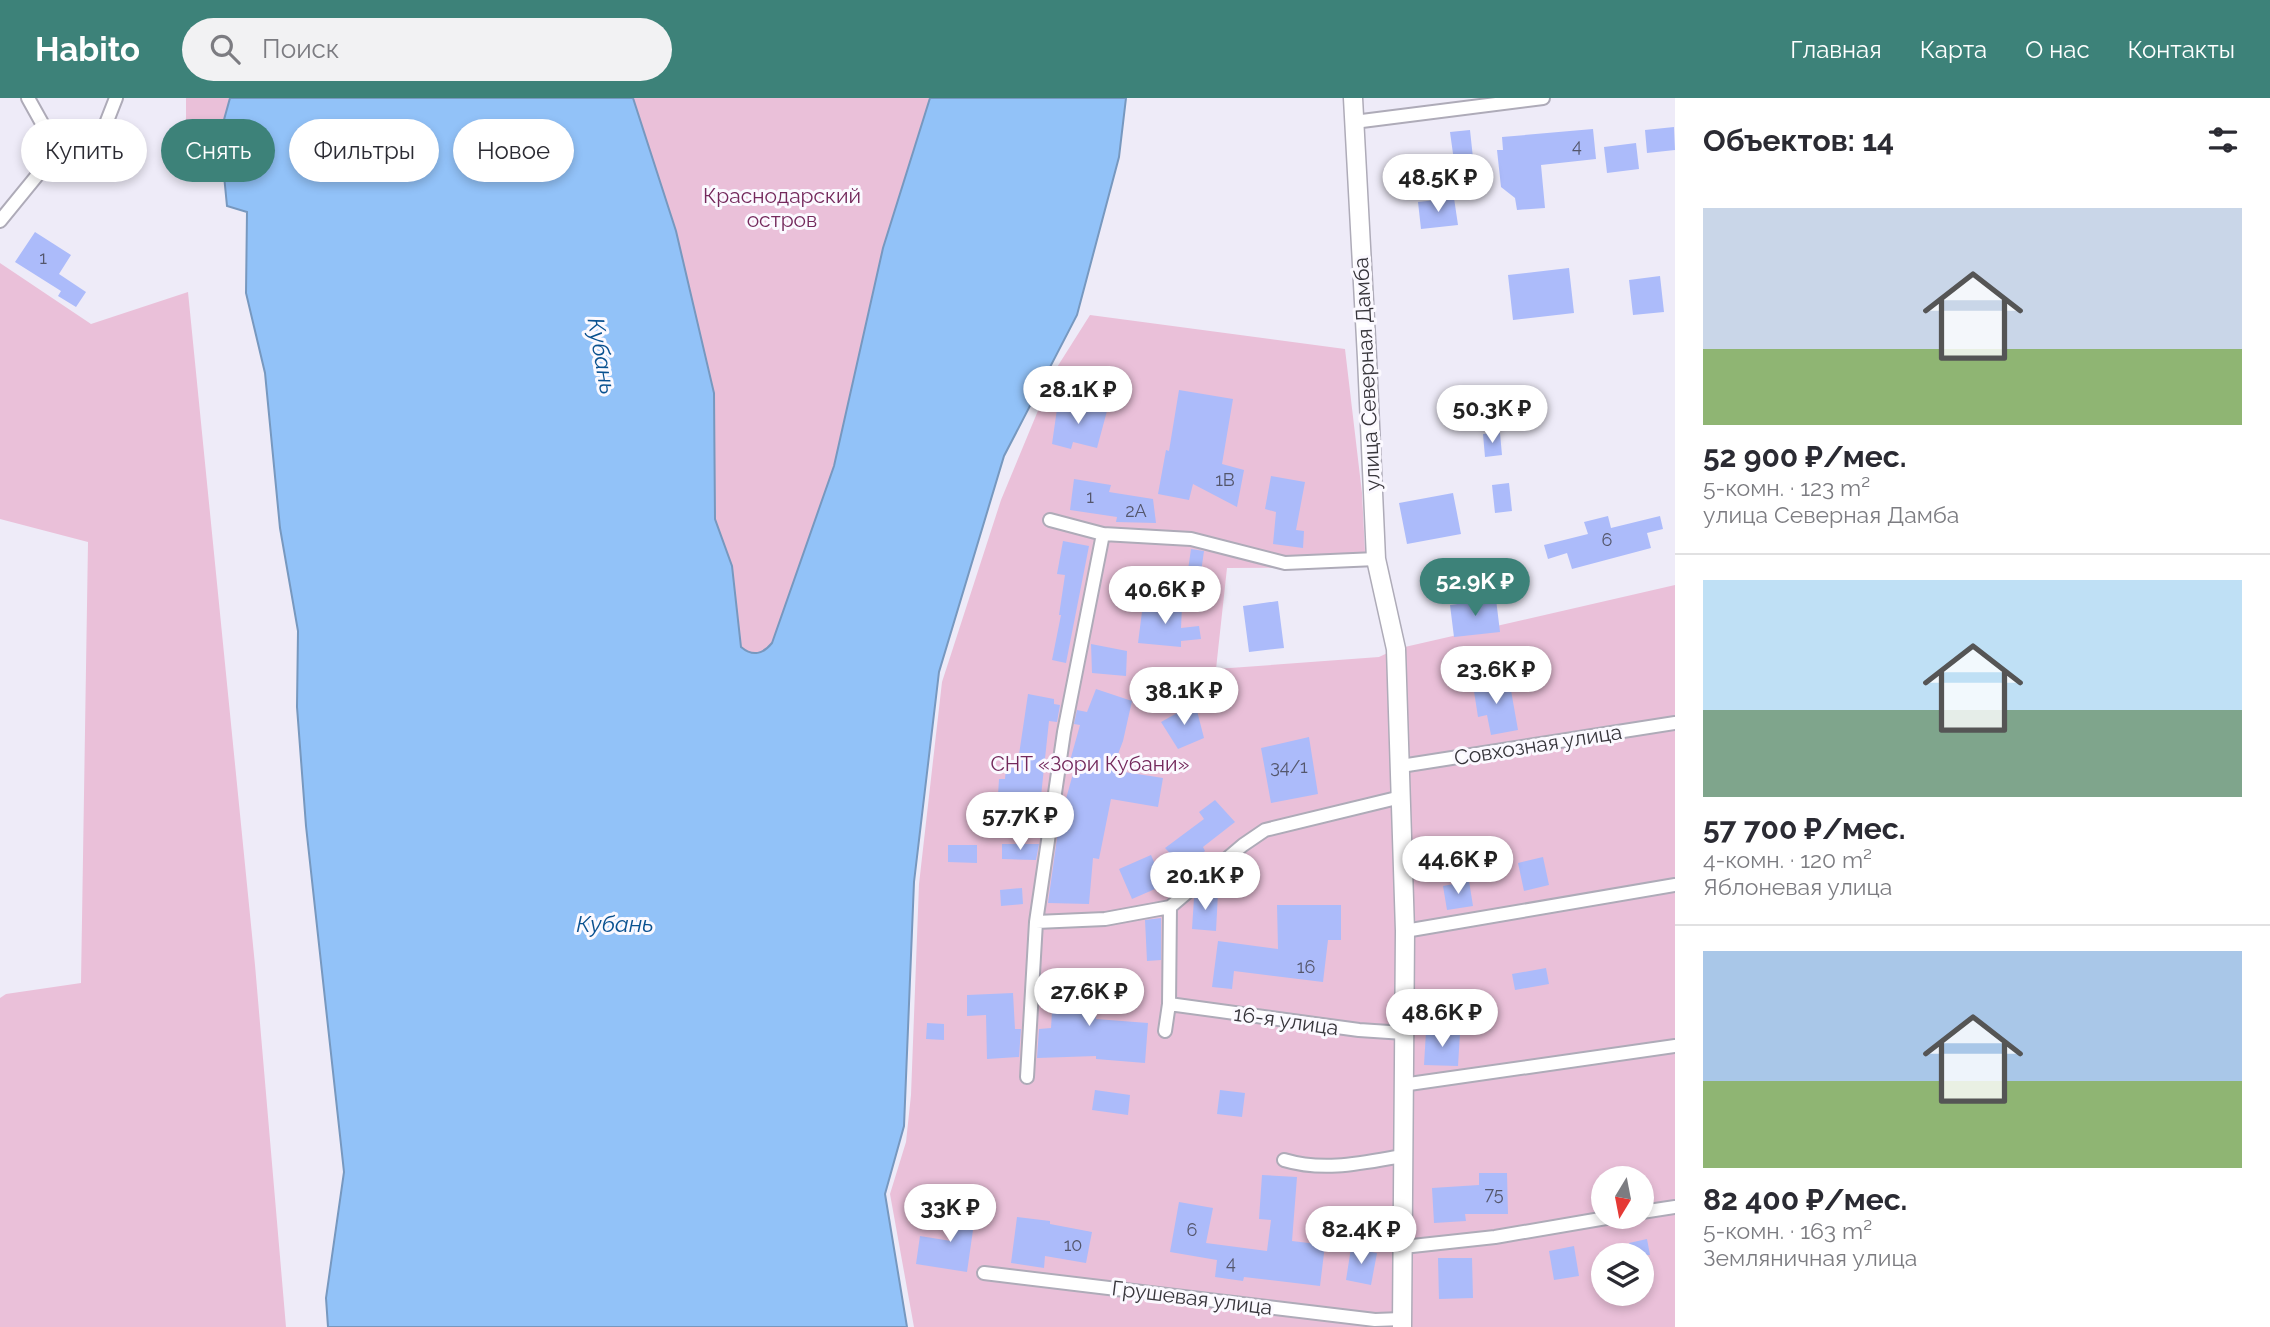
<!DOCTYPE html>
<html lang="ru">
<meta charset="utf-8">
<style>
body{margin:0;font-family:Raleway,sans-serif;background:#f2f2f3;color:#2b2b33;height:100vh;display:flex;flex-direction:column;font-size:26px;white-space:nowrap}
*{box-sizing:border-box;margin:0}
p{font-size:23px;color:#7c7c81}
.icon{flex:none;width:38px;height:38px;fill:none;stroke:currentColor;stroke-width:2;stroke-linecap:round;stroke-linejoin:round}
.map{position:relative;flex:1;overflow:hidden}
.panel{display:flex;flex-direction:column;background:#fff;width:595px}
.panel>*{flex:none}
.hud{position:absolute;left:21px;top:21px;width:665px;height:63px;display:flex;gap:14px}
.needle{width:46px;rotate:190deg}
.buttons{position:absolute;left:1591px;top:1068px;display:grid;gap:14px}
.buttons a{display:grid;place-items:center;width:63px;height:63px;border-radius:50%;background:#fff;box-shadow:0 4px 10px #0003;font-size:35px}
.price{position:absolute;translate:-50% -60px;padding:0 16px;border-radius:24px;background:#fff;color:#222;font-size:23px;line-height:46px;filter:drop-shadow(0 2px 4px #0008)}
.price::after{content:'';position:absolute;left:50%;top:42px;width:21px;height:16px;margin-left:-10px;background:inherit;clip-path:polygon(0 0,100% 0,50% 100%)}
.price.current{background:#3d8279;color:#fff}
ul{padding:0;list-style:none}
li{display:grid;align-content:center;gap:14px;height:371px;padding:0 28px}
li+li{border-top:2px solid #e1e1e2}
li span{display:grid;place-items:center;height:217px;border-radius:0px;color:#555}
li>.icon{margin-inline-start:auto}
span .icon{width:126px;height:126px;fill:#fffc;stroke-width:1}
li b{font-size:30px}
h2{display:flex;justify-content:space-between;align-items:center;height:84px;padding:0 28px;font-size:30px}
.pill{padding:0 24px;border-radius:32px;background:#fff;box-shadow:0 4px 10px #0003;font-size:24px;line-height:63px}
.pill.current{background:#3d8279;color:#fff}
header{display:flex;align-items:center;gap:42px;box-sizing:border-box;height:98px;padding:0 35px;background:#3d8279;color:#fff}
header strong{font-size:33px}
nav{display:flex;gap:38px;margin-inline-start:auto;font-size:24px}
.search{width:490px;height:63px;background:#f2f2f3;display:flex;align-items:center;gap:18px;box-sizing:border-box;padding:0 24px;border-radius:38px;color:#7c7c81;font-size:26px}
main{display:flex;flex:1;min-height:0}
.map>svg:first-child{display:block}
.green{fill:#eac0d9;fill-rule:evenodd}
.water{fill:#92c2f8;stroke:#7798bf;stroke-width:2}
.building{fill:#acbbfa}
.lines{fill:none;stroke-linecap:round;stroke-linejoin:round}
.street-casing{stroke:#aeabb8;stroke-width:16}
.secondary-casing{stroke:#aeabb8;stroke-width:21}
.street{stroke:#fff;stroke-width:12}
.secondary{stroke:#fff;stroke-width:18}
.labels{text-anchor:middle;stroke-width:6;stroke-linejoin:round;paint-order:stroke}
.number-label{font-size:18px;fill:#54566b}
.park-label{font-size:21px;fill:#74295c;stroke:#fbf9ff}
.street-label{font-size:21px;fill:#37353b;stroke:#fbf9ff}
.water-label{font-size:23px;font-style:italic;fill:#095190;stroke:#fbf9ff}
</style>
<header>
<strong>Habito</strong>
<div class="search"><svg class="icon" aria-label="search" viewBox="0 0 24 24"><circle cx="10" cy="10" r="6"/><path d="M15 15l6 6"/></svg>Поиск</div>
<nav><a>Главная</a><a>Карта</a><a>О нас</a><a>Контакты</a></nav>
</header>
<main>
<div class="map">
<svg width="1675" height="1229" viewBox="0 0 1675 1229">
<rect width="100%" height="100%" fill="#eeebf8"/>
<!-- green -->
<path class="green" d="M186 0H230L220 36 186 41Z
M633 0H930L883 150 834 368 772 545C762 556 753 559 741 549L732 468 715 421 714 295 676 132Z
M0 165 91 226 188 194 255 867 286 1229H0V900L6 896 81 885 88 444 0 421Z
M1090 217 1345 251 1362 395 1365 453 1363 469 1227 470 1216 571 1379 559 1396 551 1675 487V1229H914L890 1096 906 1044 911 997 919 786 942 584 1001 402 1054 274ZM1603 1080H1642V1118H1603ZM1603 1157H1642V1195H1603Z"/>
<!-- water -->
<path class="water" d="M230 0H633L676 133 714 295 715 421 732 468 741 549C753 559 763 556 772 545L834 368 883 150 930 0H1126L1119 59 1077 217 1004 358 939 574 914 784 904 1028 885 1096 907 1229H328L326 1200 344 1074 306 728 297 609 298 533 280 430 265 275 246 195 247 114 227 108 220 36Z"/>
<!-- building -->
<path class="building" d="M1674 29 1675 52 1647 55 1645 32Z
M1593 31 1596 61 1541 67 1545 110 1517 112 1515 100 1501 89 1497 52H1503L1502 39Z
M1470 32 1473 60 1454 63 1450 34Z
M1636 45 1639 71 1607 75 1604 49Z
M1454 100 1458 127 1421 131 1418 104Z
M35 134 71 157 59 176 86 194 76 209 58 198 61 193 15 164Z
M1569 170 1574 215 1513 222 1508 177Z
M1660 178 1664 214 1633 217 1629 182Z
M1179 292 1233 301 1222 366 1244 372 1237 409 1193 386 1189 402 1158 396 1166 352 1169 353Z
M1058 304 1107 313 1097 350 1073 344 1071 351 1052 346Z
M1500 335 1502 357 1485 359 1483 336Z
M1271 378 1305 384 1296 432 1304 433 1303 450 1273 446 1276 414 1265 411Z
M1074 381 1111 387 1109 394 1153 401 1156 425 1116 424 1117 419 1070 412Z
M1509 385 1512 413 1495 415 1492 387Z
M1453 395 1461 436 1407 446 1399 405Z
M1608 418 1611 430 1660 418 1663 431 1647 435 1651 450 1572 471 1567 455 1548 461 1544 447 1588 436 1584 424Z
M1063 443 1089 448 1066 565 1052 562 1061 517H1059L1065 477 1057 476Z
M1191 451 1204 453 1201 474 1188 472Z
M1496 501 1500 534 1454 539 1450 507Z
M1278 503 1284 550 1249 554 1243 508Z
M1143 506 1182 508 1181 530 1199 528 1201 541 1181 543V549L1138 545Z
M1091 546 1127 553 1126 578 1092 575Z
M1509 581 1518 632 1491 637 1487 617 1478 619 1473 587Z
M1096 591 1132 603 1123 643 1112 672 1163 680 1158 709 1111 701 1099 761 1093 760 1089 806 1048 805 1059 726 1074 672 1068 670 1080 627 1074 626 1077 612 1087 614Z
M1028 596 1054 601V606L1060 607 1057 624 1049 623 1039 717 1020 715V709L1003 708 1004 697H998L999 681H1005L1006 669 1017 670Z
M1195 605 1204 640 1178 651 1161 624Z
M1309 639 1318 696 1271 705 1261 650Z
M1215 702 1235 724 1203 749 1205 753 1183 769 1165 750 1204 721 1199 714Z
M1002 746H1039L1036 762 1002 761Z
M948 747H977V765L948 764Z
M1151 757 1163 785 1155 791 1132 801 1119 771Z
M1543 759 1549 787 1524 793 1518 765Z
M1469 783 1473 808 1447 812 1443 788Z
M1022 790 1023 806 1001 808 1000 792Z
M1201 794 1218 795 1216 833 1192 831 1194 800Z
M1277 807H1341V842H1328L1323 884 1234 873 1232 891 1212 889 1218 843 1278 851Z
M1161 820V862L1147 863 1145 822Z
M1546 870 1549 886 1515 892 1512 876Z
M1054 881 1098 884 1096 921 1148 925 1145 965 1096 961V958L1037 960 1039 931 1051 930Z
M1013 895 1015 931H1021L1019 959 987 961 986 917 967 918V897Z
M927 925 944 926V942L926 941Z
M1426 933 1460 935 1458 968 1424 967Z
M1095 992 1130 997 1128 1017 1092 1012Z
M1220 992 1245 995 1242 1019 1217 1016Z
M1479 1075H1507L1508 1116H1465L1466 1123 1434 1125 1432 1090 1479 1087Z
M1262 1077 1297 1079 1292 1143 1325 1147 1320 1188 1244 1179 1243 1183 1215 1179 1217 1162 1170 1154 1179 1104 1213 1110 1206 1145 1267 1153 1271 1122 1259 1121Z
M954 1109 976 1111 967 1174 916 1166 920 1138 951 1143Z
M1017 1119 1050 1123V1126L1092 1134 1086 1165 1045 1158 1044 1170 1011 1165Z
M1647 1141 1650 1157H1631L1629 1145Z
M1574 1148 1579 1178 1554 1182 1549 1153Z
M1351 1150 1377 1155 1371 1187 1346 1182Z
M1438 1160H1472L1473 1200 1439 1201Z"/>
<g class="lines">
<defs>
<path id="street" d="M28 0 43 27 50 55
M1354 24 1543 0
M50 55 82 52 98 46 116 0
M0 123 44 69 50 55
M1050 422 1103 436 1191 441 1285 465 1376 461
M1401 668 1675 625
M1036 824 1105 821 1170 809
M1405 833 1675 787
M1169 906 1359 932 1404 935
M1165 933 1169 906 1170 809 1243 747 1265 732 1401 699
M1027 979 1036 824 1064 634 1103 436
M1402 987 1675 948
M1284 1062C1324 1074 1362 1065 1402 1058
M1642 1114 1675 1109
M1403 1149 1495 1139 1618 1118
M984 1175 1375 1222 1402 1221"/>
<path id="secondary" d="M1353 0 1367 260 1376 461 1396 551 1405 833 1402 1229"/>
</defs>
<!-- street casing -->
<use href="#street" class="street-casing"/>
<!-- secondary casing -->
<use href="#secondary" class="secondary-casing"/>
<!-- street -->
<use href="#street" class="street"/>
<!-- secondary -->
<use href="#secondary" class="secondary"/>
</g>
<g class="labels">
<!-- number labels -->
<g class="number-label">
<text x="1577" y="54">4</text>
<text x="43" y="166">1</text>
<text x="1225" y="388">1В</text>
<text x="1090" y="405">1</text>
<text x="1136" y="419">2А</text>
<text x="1607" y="448">6</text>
<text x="1289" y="675">34/1</text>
<text x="1306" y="875">16</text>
<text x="1494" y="1102">75</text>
<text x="1192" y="1138">6</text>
<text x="1073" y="1153">10</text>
<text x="1231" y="1171">4</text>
</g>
<!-- park labels -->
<g class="park-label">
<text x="782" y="105">Краснодарский<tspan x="782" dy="24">остров</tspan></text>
<text x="1090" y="673">СНТ «Зори Кубани»</text>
</g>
<!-- street labels -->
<g class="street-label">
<text transform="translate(1367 276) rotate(-93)" y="7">улица Северная Дамба</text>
<text transform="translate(1538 647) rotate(-9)" y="7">Совхозная улица</text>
<text transform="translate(1286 923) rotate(8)" y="7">16-я улица</text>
<text transform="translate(1192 1200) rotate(7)" y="7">Грушевая улица</text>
</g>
<!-- water labels -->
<g class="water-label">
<text transform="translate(602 258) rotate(80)" y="8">Кубань</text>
<text x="615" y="834">Кубань</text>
</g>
</g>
</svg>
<div class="buttons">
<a><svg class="needle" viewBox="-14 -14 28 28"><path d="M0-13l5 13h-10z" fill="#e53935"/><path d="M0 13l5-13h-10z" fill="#7c7c81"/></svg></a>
<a><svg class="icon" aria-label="layers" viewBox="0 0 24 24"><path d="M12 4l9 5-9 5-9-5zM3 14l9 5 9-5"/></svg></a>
</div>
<b class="price" style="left:1438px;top:116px">48.5K ₽</b>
<b class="price" style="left:1078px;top:328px">28.1K ₽</b>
<b class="price" style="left:1492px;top:347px">50.3K ₽</b>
<b class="price current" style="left:1475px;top:520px">52.9K ₽</b>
<b class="price" style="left:1165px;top:528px">40.6K ₽</b>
<b class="price" style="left:1496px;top:608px">23.6K ₽</b>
<b class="price" style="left:1184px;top:629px">38.1K ₽</b>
<b class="price" style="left:1020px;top:754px">57.7K ₽</b>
<b class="price" style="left:1458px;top:798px">44.6K ₽</b>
<b class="price" style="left:1205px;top:814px">20.1K ₽</b>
<b class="price" style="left:1089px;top:930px">27.6K ₽</b>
<b class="price" style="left:1442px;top:951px">48.6K ₽</b>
<b class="price" style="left:950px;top:1146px">33K ₽</b>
<b class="price" style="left:1361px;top:1168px">82.4K ₽</b>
<div class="hud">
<a class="pill">Купить</a>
<a class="pill current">Снять</a>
<a class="pill">Фильтры</a>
<a class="pill">Новое</a>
</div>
</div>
<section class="panel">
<h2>Объектов: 14<svg class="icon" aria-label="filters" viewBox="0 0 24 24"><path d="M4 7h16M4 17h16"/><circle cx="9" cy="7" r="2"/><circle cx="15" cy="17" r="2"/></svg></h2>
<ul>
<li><span style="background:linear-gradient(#c9d6e8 65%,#8fb573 0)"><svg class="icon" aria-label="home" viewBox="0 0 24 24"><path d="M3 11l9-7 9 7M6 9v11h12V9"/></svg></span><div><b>52 900 ₽/мес.</b><p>5-комн. · 123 m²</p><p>улица Северная Дамба</p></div></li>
<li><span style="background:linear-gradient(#bfe0f5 60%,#7fa58c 0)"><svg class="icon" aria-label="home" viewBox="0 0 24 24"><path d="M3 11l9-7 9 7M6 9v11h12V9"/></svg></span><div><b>57 700 ₽/мес.</b><p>4-комн. · 120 m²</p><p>Яблоневая улица</p></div></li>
<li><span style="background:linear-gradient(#a9c7e8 60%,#8fb573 0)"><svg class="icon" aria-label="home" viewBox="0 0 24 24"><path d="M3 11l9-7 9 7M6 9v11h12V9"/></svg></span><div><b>82 400 ₽/мес.</b><p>5-комн. · 163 m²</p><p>Земляничная улица</p></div></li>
</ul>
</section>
</main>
